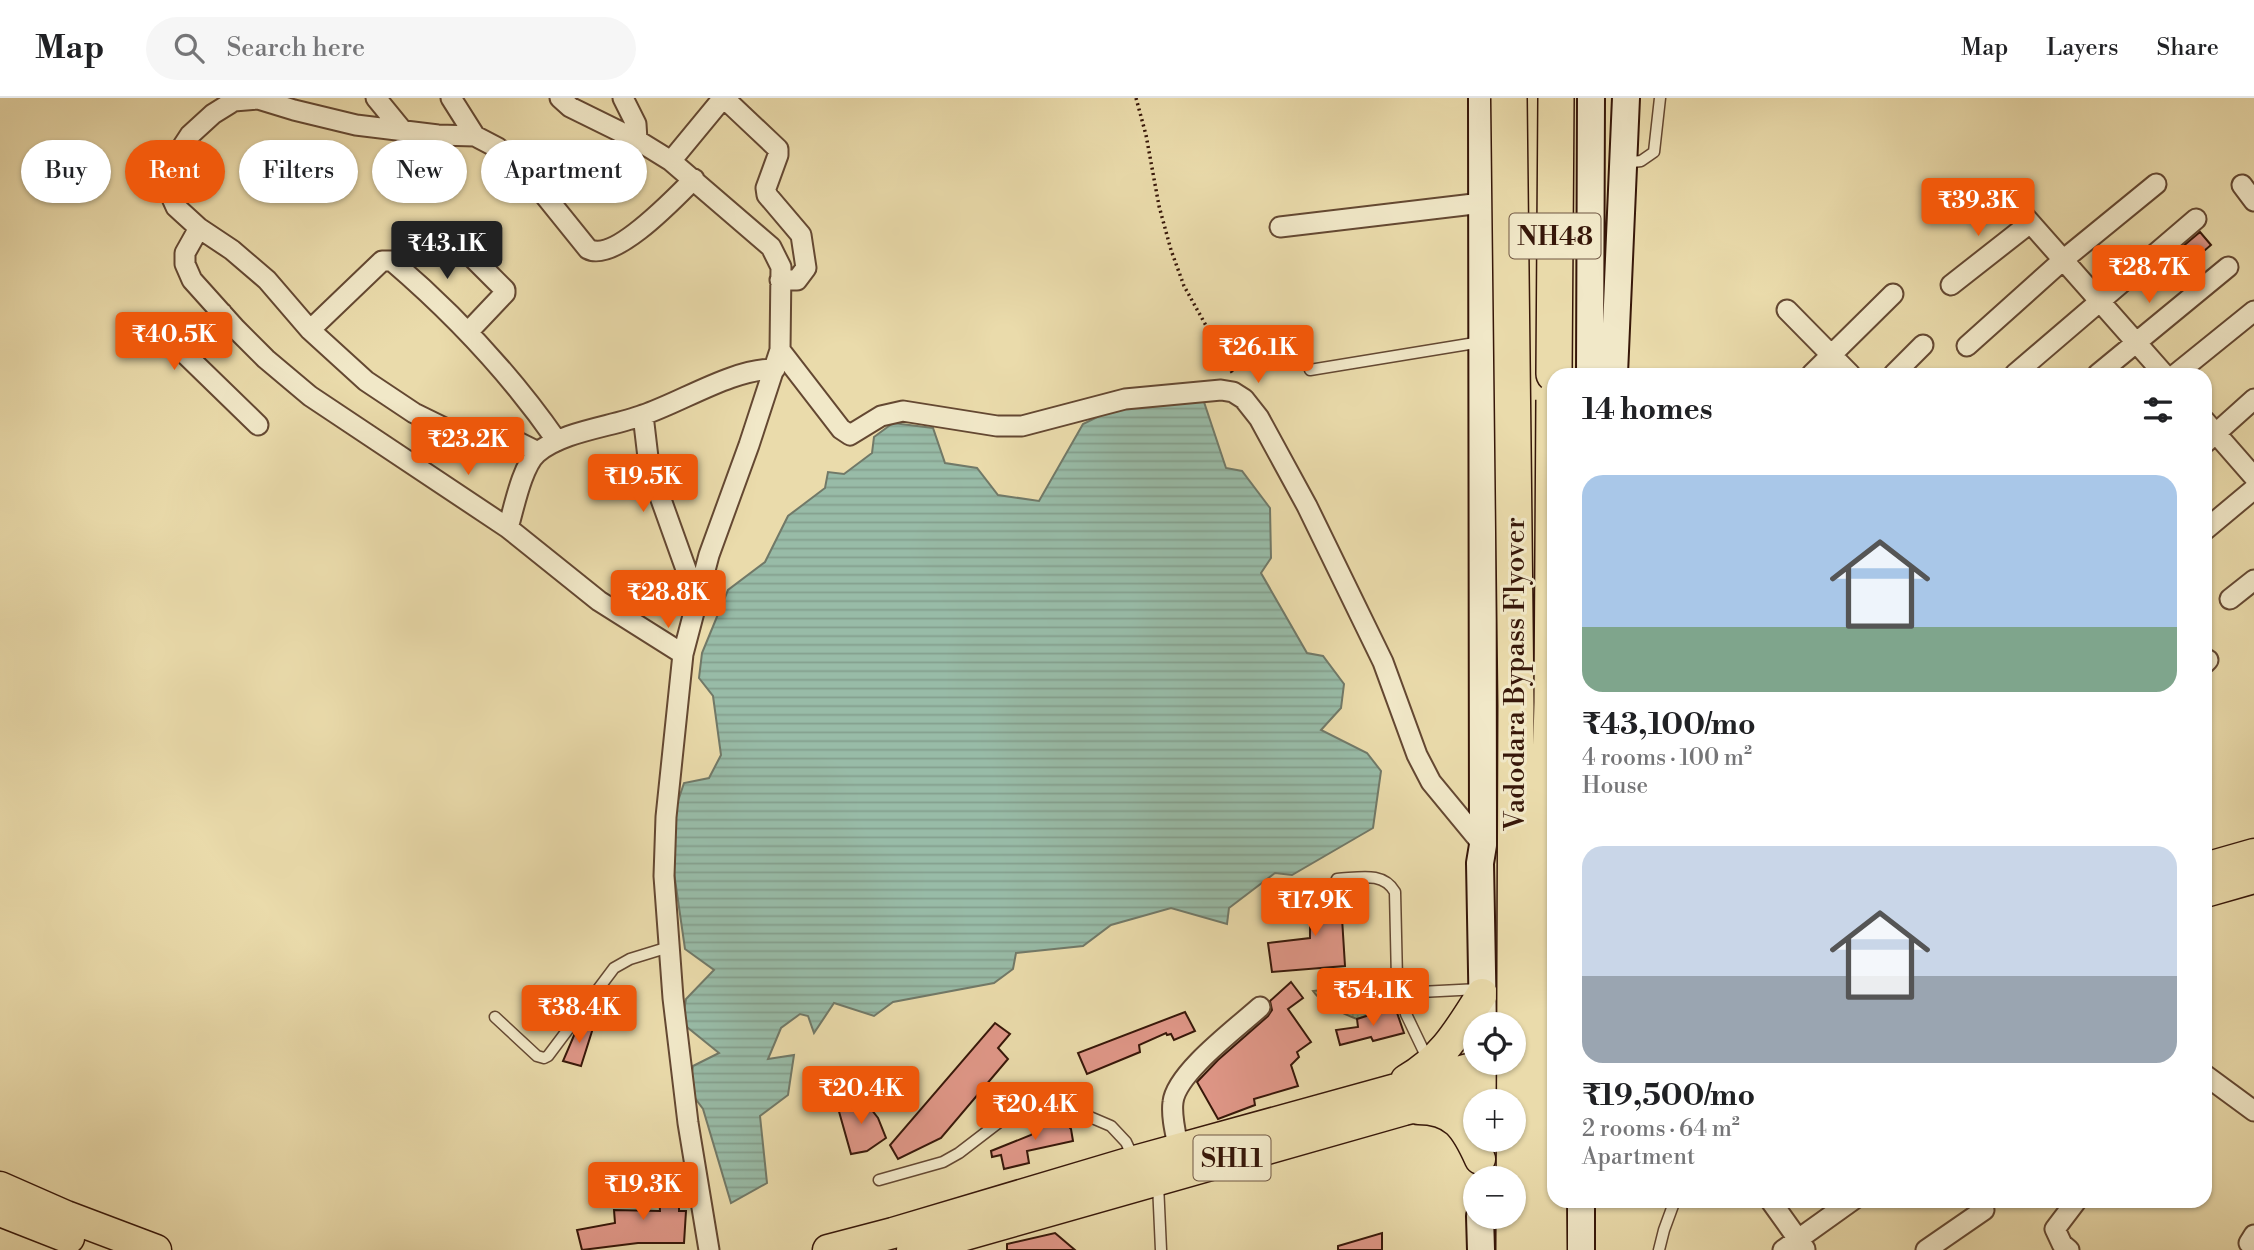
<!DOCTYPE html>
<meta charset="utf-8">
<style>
body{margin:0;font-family:"Libre Bodoni",serif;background:#f6f6f6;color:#202124;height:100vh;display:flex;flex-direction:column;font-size:26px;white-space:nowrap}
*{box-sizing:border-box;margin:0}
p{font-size:23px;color:#757577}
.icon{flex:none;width:38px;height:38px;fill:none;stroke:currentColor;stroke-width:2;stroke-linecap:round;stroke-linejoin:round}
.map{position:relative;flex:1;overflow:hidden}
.drawer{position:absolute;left:1547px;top:270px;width:665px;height:840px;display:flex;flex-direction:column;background:#fff;border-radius:21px;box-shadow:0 2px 5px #0004}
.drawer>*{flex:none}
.guide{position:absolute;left:21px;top:42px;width:665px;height:63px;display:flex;gap:14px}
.buttons{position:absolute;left:1463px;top:914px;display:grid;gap:14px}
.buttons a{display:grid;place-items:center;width:63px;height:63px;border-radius:50%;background:#fff;box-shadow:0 2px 5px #0004;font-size:35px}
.price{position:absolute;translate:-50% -60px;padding:0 16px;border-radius:7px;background:#ea580c;color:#fff;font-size:23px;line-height:46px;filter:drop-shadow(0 2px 4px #0008)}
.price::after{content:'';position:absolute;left:50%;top:42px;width:21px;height:16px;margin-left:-10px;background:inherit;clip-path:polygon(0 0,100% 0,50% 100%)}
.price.selected{background:#222;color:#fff}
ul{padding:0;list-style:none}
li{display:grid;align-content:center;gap:14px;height:371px;padding:0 35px}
li span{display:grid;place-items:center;height:217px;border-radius:21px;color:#555}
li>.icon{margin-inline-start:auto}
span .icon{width:126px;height:126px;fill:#fffc;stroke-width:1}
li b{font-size:30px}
h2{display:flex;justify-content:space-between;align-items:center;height:84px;padding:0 35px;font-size:30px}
.pill{padding:0 24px;border-radius:32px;background:#fff;box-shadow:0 2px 5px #0004;font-size:24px;line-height:63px}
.pill.selected{background:#ea580c;color:#fff}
header{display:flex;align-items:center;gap:42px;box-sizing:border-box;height:98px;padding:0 35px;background:#fff;border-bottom:2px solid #e0e0e0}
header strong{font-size:33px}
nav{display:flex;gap:38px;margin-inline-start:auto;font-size:24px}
.search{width:490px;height:63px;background:#f6f6f6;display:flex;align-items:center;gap:18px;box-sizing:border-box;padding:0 24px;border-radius:38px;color:#757577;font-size:26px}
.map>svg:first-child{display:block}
.grass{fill:url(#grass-tufts);stroke:#746c4c;stroke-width:2}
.water{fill:url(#water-rules);stroke:#717968;stroke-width:2}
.building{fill:#e09788;stroke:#371709;stroke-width:2}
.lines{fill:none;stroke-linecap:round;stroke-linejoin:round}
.lane-casing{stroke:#644832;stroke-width:13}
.street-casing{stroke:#644832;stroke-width:23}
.secondary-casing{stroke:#371709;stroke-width:30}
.primary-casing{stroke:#371709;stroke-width:33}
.highway-casing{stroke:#371709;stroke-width:38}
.path{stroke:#371709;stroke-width:3.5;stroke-dasharray:2 3.5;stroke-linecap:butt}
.lane{stroke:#f1e8c8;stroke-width:10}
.street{stroke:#f1e8c8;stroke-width:19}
.secondary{stroke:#f1e8c8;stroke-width:26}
.primary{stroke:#eadbab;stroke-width:30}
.highway{stroke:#eadbab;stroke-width:35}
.highway-bridge-casing{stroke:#371709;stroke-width:38;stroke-linecap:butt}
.highway-bridge{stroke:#eadbab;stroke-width:35}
.labels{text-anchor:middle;stroke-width:6;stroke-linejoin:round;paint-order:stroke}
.shield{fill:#f1e8c8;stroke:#6f5642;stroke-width:2}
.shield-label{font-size:26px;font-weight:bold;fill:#371709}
.street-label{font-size:28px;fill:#371709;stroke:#f1e8c8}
</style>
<header>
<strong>Map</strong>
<div class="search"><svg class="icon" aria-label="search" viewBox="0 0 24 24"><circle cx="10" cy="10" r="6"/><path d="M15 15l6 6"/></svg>Search here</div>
<nav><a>Map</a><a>Layers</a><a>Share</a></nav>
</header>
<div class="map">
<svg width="2254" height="1152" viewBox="0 0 2254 1152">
<defs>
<pattern id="grass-tufts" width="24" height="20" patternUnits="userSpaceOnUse" patternTransform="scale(1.75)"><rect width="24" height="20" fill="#b0c18e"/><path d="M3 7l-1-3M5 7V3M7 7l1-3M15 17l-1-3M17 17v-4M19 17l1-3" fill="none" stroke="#98a579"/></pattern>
<pattern id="water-rules" width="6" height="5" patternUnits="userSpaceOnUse" patternTransform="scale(1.75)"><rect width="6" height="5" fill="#98bba7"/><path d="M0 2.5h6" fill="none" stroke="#84a08e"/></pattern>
</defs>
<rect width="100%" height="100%" fill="#eadbab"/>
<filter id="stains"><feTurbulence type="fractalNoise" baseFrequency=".00286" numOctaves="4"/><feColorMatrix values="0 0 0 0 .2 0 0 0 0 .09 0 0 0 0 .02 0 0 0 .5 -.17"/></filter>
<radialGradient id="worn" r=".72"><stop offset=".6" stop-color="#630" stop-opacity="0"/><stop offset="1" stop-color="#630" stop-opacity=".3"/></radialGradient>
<!-- grass -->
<path class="grass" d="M1372 886 1375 915 1357 921C1341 915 1322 906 1313 893Z"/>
<!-- water -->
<path class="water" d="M1136 300 1203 301 1226 370 1242 373 1270 410 1271 460 1261 475 1307 555 1323 558 1344 586 1341 610 1321 632 1367 655 1381 673 1373 730 1292 777 1275 775 1229 810 1227 826 1171 810 1111 827 1083 848 1016 855 1013 871 994 885 893 904 874 918 834 905 814 935 808 918 800 916 781 930 768 961 794 957 788 997 760 1018 767 1085 731 1105 703 1011 689 992 693 968 719 955 682 925 686 901 714 872 685 851 668 733 684 685 709 680 721 657 713 598 699 580 702 555 728 492 765 464 788 418 825 390 828 374 844 376 872 355 874 339 893 325 933 330 945 365 977 370 998 397 1039 403 1083 326Z"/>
<!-- building -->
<path class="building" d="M2200 134 2211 147 2175 178 2163 165Z
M1332 786 1340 788 1345 868 1272 874 1268 845 1310 840V827H1317L1315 787Z
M1291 884 1303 900 1288 911 1311 944 1297 954 1299 959 1291 967 1298 988 1254 1001 1255 1007 1218 1021 1197 984 1218 962 1268 918 1272 912 1270 903Z
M1395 909 1404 935 1373 943 1371 939 1340 947 1336 932 1358 929 1357 921Z
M1185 914 1195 933 1174 942 1171 936 1167 937 1166 935 1139 947 1140 954 1087 976 1078 955Z
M582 925 593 930 581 968 563 963 575 935Z
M995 925 1010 936 998 950 1008 961 941 1040 898 1061 890 1047Z
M864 1002 878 1020 886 1040 867 1053 851 1056 838 1010 850 1003Z
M1057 1015 1071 1031 1073 1043 1027 1053 1029 1065 1004 1071 1001 1057 992 1059 991 1053 1031 1037 1041 1024Z
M679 1073V1113H686L684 1145H638L582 1152 577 1132 615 1125 614 1112 660 1113 658 1074Z
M1055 1135 1075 1152H1007V1146Z
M1382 1135V1152H1338V1148Z"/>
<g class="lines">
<defs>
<path id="lane" d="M1624 65 1641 63 1654 54 1660 0
M1310 272 1481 244
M1337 781C1359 780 1383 773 1395 794L1397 882 1406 916 1428 962
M1400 895 1479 891
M495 919 537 958 544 960 548 958 614 870 630 861 669 849
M879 1082 943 1064 959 1055 1036 996 1111 1028 1126 1044 1133 1059
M1158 1086 1161 1152
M1659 1152 1664 1132 1675 1102"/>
<path id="street" d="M376 0 403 33
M451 0 475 38
M560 0 570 9 637 42 671 63
M623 0 636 26 637 42
M724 0 778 51V57L766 90 767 97 801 137 806 170 797 182H780
M2242 87 2254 103
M2005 96 2164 276
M1280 129 1482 105
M199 130 185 155V166L192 182 236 231 266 261 310 298 508 430C514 410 522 368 537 355 563 333 611 329 643 317 684 303 732 271 775 271
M462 149 505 192V195L469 233
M1951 187 2030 125
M1787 212 1850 276
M222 215 186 246V257L258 327
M310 232 382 163H392C455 217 509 274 557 343
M1967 248 2063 162 2156 86
M780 252 841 331 850 337 881 318 903 313 997 328H1022L1125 301 1221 292 1233 294 1244 301 1259 320 1307 408 1383 564 1417 657 1431 684 1483 747
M1812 276 1893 196
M1894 276 1923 247
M2015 276 2196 121
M2098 276 2228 169
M2176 276 2254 213
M643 317 649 368 697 502
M2205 323 2254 379
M2205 345 2254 301
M538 354 502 336 478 342 465 340 414 315 366 283 310 232 267 182 232 152 199 130 176 109 167 89 171 66 190 37 213 16 234 3 258 1 294 12 356 27 438 37 475 38 498 50 538 89 588 151C614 165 675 100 694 81
M508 430 599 503 683 556
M2205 432 2254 391
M2230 501 2254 482
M2205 565 2208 562
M2205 977 2254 1013
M1179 1052C1176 1037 1171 1019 1173 1004 1176 975 1238 929 1260 909
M1770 1102 1805 1151
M2249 1145 2254 1137
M709 1152 688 1025 673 900 664 778 666 719 683 556 709 457 749 347 780 252 781 169 771 149 671 63 723 0
M1783 1152 1853 1102
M1926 1152 1984 1112
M2069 1152 2062 1146 2055 1131 2077 1102"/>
<path id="secondary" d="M1482 0 1483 747 1480 765 1483 926
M1590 276 1591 0
M1614 276 1626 0
M1480 1118 1481 1152
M1581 1152V1102"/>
<path id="primary" d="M2205 770 2254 756
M2205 794 2254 780
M1406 982C1444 960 1459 932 1482 896
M1418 1011C1455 1011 1466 1030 1480 1061
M0 1089 66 1118 156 1152
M0 1113 69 1140
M828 1152 893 1135 1135 1063 1494 964
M912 1152 1404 1012 1537 979"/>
<path id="highway" d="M1554 276 1556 0"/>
</defs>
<!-- lane casing -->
<use href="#lane" class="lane-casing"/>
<!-- street casing -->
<use href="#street" class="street-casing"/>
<!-- secondary casing -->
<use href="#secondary" class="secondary-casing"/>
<!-- primary casing -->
<use href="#primary" class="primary-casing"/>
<!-- highway casing -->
<use href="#highway" class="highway-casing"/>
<!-- path -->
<path class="path" d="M1136 0 1146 37 1159 108 1171 152 1184 188 1233 276"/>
<!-- lane -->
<use href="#lane" class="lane"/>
<!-- street -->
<use href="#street" class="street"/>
<!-- secondary -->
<use href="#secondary" class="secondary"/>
<!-- primary -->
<use href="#primary" class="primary"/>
<!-- highway -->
<use href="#highway" class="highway"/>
<defs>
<path id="highway-bridge" d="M1509 0 1516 608 1514 1152
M1549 1152 1546 825 1552 605 1554 302"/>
</defs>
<!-- highway-bridge casing -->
<use href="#highway-bridge" class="highway-bridge-casing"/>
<!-- highway-bridge -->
<use href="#highway-bridge" class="highway-bridge"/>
</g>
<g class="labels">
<!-- shield labels -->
<g class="shield">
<rect x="1509.5" y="115.5" width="91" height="45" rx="5"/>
<rect x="1193.5" y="1037.5" width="77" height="45" rx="5"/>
</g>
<g class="shield-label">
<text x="1555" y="147">NH48</text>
<text x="1232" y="1069">SH11</text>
</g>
<!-- street labels -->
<g class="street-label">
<text transform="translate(1514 576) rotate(-90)" y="10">Vadodara Bypass Flyover</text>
</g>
</g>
<rect width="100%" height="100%" filter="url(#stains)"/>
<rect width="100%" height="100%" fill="url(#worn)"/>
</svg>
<div class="buttons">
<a><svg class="icon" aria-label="locate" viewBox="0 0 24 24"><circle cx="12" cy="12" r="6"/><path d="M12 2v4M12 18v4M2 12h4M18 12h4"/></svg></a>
<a>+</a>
<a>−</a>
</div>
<b class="price" style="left:1978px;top:140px">₹39.3K</b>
<b class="price selected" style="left:447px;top:183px">₹43.1K</b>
<b class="price" style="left:2149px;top:207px">₹28.7K</b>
<b class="price" style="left:174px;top:274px">₹40.5K</b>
<b class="price" style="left:1258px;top:287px">₹26.1K</b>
<b class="price" style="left:468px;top:379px">₹23.2K</b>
<b class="price" style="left:643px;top:416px">₹19.5K</b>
<b class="price" style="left:668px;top:532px">₹28.8K</b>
<b class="price" style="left:1315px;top:840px">₹17.9K</b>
<b class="price" style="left:1373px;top:930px">₹54.1K</b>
<b class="price" style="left:579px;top:947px">₹38.4K</b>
<b class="price" style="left:861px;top:1028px">₹20.4K</b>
<b class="price" style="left:1035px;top:1044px">₹20.4K</b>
<b class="price" style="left:643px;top:1124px">₹19.3K</b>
<div class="guide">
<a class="pill">Buy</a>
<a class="pill selected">Rent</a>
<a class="pill">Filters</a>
<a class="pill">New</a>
<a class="pill">Apartment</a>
</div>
<section class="drawer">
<h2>14 homes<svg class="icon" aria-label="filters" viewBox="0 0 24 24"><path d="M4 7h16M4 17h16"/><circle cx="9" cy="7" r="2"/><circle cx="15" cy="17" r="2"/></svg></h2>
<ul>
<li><span style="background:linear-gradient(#a9c7e8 70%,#7fa58c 0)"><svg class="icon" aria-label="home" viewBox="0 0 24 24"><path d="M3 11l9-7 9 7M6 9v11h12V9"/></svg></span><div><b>₹43,100/mo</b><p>4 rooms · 100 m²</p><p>House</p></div></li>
<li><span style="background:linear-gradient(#c9d6e8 60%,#9aa5b1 0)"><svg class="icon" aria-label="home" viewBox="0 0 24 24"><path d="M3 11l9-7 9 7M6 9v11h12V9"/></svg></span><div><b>₹19,500/mo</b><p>2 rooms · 64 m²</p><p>Apartment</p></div></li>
</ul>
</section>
</div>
